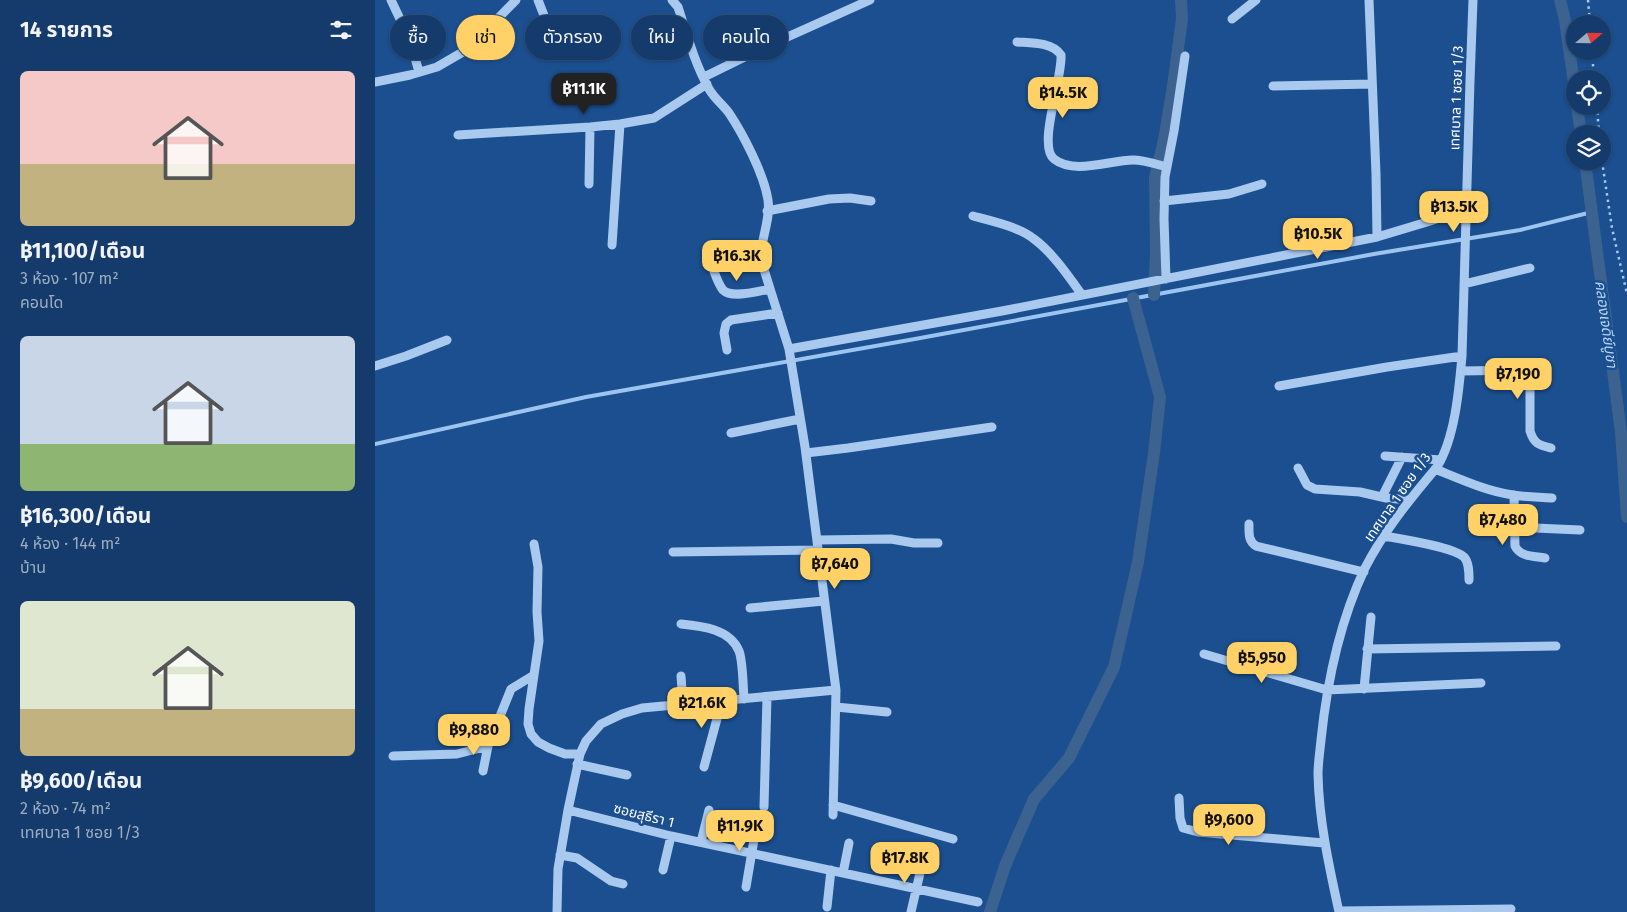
<!DOCTYPE html>
<html lang="th">
<meta charset="utf-8">
<style>
body{margin:0;font-family:"Fira Sans","Noto Sans Thai",sans-serif;background:#214673;color:#f1f3f6;height:100vh;display:flex;flex-direction:column;font-size:19px;white-space:nowrap}
*{box-sizing:border-box;margin:0}
p{font-size:16px;color:#9dadc1}
.icon{flex:none;width:28px;height:28px;fill:none;stroke:currentColor;stroke-width:2;stroke-linecap:round;stroke-linejoin:round}
.map{position:relative;flex:1;overflow:hidden}
.drawer{display:flex;flex-direction:column;background:#143b6b;width:375px}
.drawer>*{flex:none}
.banner{position:absolute;left:15px;top:15px;width:475px;height:45px;display:flex;gap:10px}
.needle{width:32px;rotate:70deg}
.fabs{position:absolute;left:1191px;top:15px;display:grid;gap:10px}
.fabs a{display:grid;place-items:center;width:45px;height:45px;border-radius:50%;background:#143b6b;box-shadow:0 1px 4px #0004,0 0 0 1px #33557e;font-size:25px}
.price{position:absolute;translate:-50% -42px;padding:0 11px;border-radius:10px;background:#ffd166;color:#111;font-size:16px;line-height:32px;filter:drop-shadow(0 1px 2px #0008)}
.price::after{content:'';position:absolute;left:50%;top:30px;width:15px;height:11px;margin-left:-8px;background:inherit;clip-path:polygon(0 0,100% 0,50% 100%)}
.price.on{background:#222;color:#fff}
ul{padding:0;list-style:none}
li{display:grid;align-content:center;gap:10px;height:265px;padding:0 20px}
li span{display:grid;place-items:center;height:155px;border-radius:8px;color:#555}
li>.icon{margin-inline-start:auto}
span .icon{width:90px;height:90px;fill:#fffc;stroke-width:1}
li b{font-size:21px}
h2{display:flex;justify-content:space-between;align-items:center;height:60px;padding:0 20px;font-size:21px}
.tag{padding:0 18px;border-radius:22px;background:#143b6b;box-shadow:0 1px 4px #0004,0 0 0 1px #33557e;font-size:18px;line-height:45px}
.tag.on{background:#ffd166;color:#111}
main{display:flex;flex:1;min-height:0}
.map>svg:first-child{display:block}
.lines{fill:none;stroke-linecap:round;stroke-linejoin:round}
.stream{stroke:#9cc4f0;stroke-width:4}
.canal{stroke:#3c6290;stroke-width:12}
.path{stroke:#a9c9ee;stroke-width:2.5;stroke-dasharray:2.5 4;stroke-linecap:butt}
.minor{stroke:#a9c9ee;stroke-width:9}
.labels{text-anchor:middle;stroke-width:5;stroke-linejoin:round;paint-order:stroke}
.street-label{font-size:14px;fill:#fff;stroke:#1b4f8f}
.water-label{font-size:15px;font-style:italic;fill:#b5d3f5;stroke:#1b4f8f}
</style>
<main>
<section class="drawer">
<h2>14 รายการ<svg class="icon" aria-label="filters" viewBox="0 0 24 24"><path d="M4 7h16M4 17h16"/><circle cx="9" cy="7" r="2"/><circle cx="15" cy="17" r="2"/></svg></h2>
<ul>
<li><span style="background:linear-gradient(#f6c9c9 60%,#c2b280 0)"><svg class="icon" aria-label="home" viewBox="0 0 24 24"><path d="M3 11l9-7 9 7M6 9v11h12V9"/></svg></span><div><b>฿11,100/เดือน</b><p>3 ห้อง · 107 m²</p><p>คอนโด</p></div></li>
<li><span style="background:linear-gradient(#c9d6e8 70%,#8fb573 0)"><svg class="icon" aria-label="home" viewBox="0 0 24 24"><path d="M3 11l9-7 9 7M6 9v11h12V9"/></svg></span><div><b>฿16,300/เดือน</b><p>4 ห้อง · 144 m²</p><p>บ้าน</p></div></li>
<li><span style="background:linear-gradient(#dfe7d0 70%,#c2b280 0)"><svg class="icon" aria-label="home" viewBox="0 0 24 24"><path d="M3 11l9-7 9 7M6 9v11h12V9"/></svg></span><div><b>฿9,600/เดือน</b><p>2 ห้อง · 74 m²</p><p>เทศบาล 1 ซอย 1/3</p></div></li>
</ul>
</section>
<div class="map">
<svg width="1252" height="912" viewBox="0 0 1252 912">
<rect width="100%" height="100%" fill="#1b4f8f"/>
<g class="lines">
<!-- stream -->
<path class="stream" d="M0 444 211 397 540 339 999 254 1145 230 1217 212"/>
<!-- canal -->
<path class="canal" d="M1185 0 1190 20 1200 90
M1202 106 1206 134
M1210 161 1246 432 1252 517
M779 295 781 254 780 178 789 140 798 86 807 19 806 0
M615 912 630 866 659 799 694 758 739 667 763 562 779 453 785 397 758 298"/>
<!-- path -->
<path class="path" d="M1213 0 1215 24
M1217 51 1219 79
M1222 106 1224 134
M1227 161 1237 228 1252 294"/>
<!-- minor -->
<path class="minor" d="M16 0 35 40 44 72
M163 0 184 54
M297 0 303 7C312 35 320 64 334 89 339 98 348 105 354 113 368 134 389 174 393 200 396 220 385 240 386 260L414 349 430 447 461 690 458 815
M994 0 1001 174 1002 237
M857 19 881 0
M642 42C656 43 677 42 686 55 688 77 662 146 679 159 699 175 735 160 758 160 769 160 781 164 792 167
M329 77 388 48 495 0
M0 82 35 75 62 67 93 49 141 0
M898 86 997 84
M83 135 215 127 245 124 279 118 332 84
M214 184 215 127
M789 201 854 194 887 184
M392 211 454 199 475 198 496 201
M598 216C617 221 644 227 659 239 677 252 694 277 707 295
M237 245 245 124
M335 261C339 270 342 283 348 290 357 299 384 291 395 289
M791 279 789 219 790 177 799 131 810 56
M1089 284 1155 268
M414 349 627 311 1002 237 1052 222 1092 209
M352 350 349 333 351 324 356 320 403 313
M0 366 31 356 72 340
M1086 371 1150 370 1155 377V431C1159 444 1164 445 1176 448
M904 386 1012 367 1087 356
M356 433 425 419
M431 453 473 448 617 427
M1010 456 1066 460
M923 468 932 485 940 489 985 492 1011 498 1034 500
M1060 469C1085 479 1111 491 1138 495 1151 497 1164 497 1177 498
M1139 495 1140 546C1145 557 1159 556 1170 558
M1007 497 1027 457
M874 524C874 533 873 541 881 546L989 572
M1140 527 1205 530
M1009 536C1026 539 1078 547 1089 557 1094 562 1094 573 1094 580
M442 540 516 539 539 543H563
M159 544 163 567 162 612 164 641 154 709 153 724 156 734 163 742 174 748 190 754H205
M298 552 443 550
M375 608 449 601
M306 624C327 626 355 629 364 651 368 661 368 687 369 699
M992 649 1181 646
M829 654 952 690 1106 683
M306 676 308 704
M989 689 996 617
M461 707 512 712
M18 756 82 754 113 746 136 689 159 675
M202 764 252 775
M329 767 343 715 351 700
M108 771 113 746
M804 798 805 818 808 828 823 832 949 843
M458 805 578 839
M389 807 392 697
M193 810 296 836 603 902
M326 842 334 810
M185 855 202 858 236 881 248 884
M288 870 296 836
M468 873 474 843
M371 887 382 822
M452 907 456 870
M964 911 1136 909
M182 912 183 869 193 810 205 754 211 741 226 724 247 714 267 708 461 690
M536 912 548 860
M964 912C954 866 944 821 943 774 943 763 945 751 946 740 952 682 965 621 990 568 1009 531 1035 499 1062 467 1080 438 1084 390 1087 356L1095 81 1098 0"/>
</g>
<g class="labels">
<!-- street labels -->
<g class="street-label">
<text transform="translate(1081 98) rotate(-88)" y="5">เทศบาล 1 ซอย 1/3</text>
<text transform="translate(1022 497) rotate(-55)" y="5">เทศบาล 1 ซอย 1/3</text>
<text transform="translate(269 815) rotate(14)" y="5">ซอยสุธีรา 1</text>
</g>
<!-- water labels -->
<g class="water-label">
<text transform="translate(1231 324) rotate(82)" y="5">คลองเจดีย์บูชา</text>
</g>
</g>
</svg>
<div class="fabs">
<a><svg class="needle" viewBox="-14 -14 28 28"><path d="M0-13l5 13h-10z" fill="#e53935"/><path d="M0 13l5-13h-10z" fill="#9dadc1"/></svg></a>
<a><svg class="icon" aria-label="locate" viewBox="0 0 24 24"><circle cx="12" cy="12" r="6"/><path d="M12 2v4M12 18v4M2 12h4M18 12h4"/></svg></a>
<a><svg class="icon" aria-label="layers" viewBox="0 0 24 24"><path d="M12 4l9 5-9 5-9-5zM3 14l9 5 9-5"/></svg></a>
</div>
<b class="price on" style="left:209px;top:115px">฿11.1K</b>
<b class="price" style="left:688px;top:119px">฿14.5K</b>
<b class="price" style="left:1079px;top:233px">฿13.5K</b>
<b class="price" style="left:943px;top:260px">฿10.5K</b>
<b class="price" style="left:362px;top:282px">฿16.3K</b>
<b class="price" style="left:1143px;top:400px">฿7,190</b>
<b class="price" style="left:1128px;top:546px">฿7,480</b>
<b class="price" style="left:460px;top:590px">฿7,640</b>
<b class="price" style="left:887px;top:684px">฿5,950</b>
<b class="price" style="left:327px;top:729px">฿21.6K</b>
<b class="price" style="left:99px;top:756px">฿9,880</b>
<b class="price" style="left:854px;top:846px">฿9,600</b>
<b class="price" style="left:365px;top:852px">฿11.9K</b>
<b class="price" style="left:530px;top:884px">฿17.8K</b>
<div class="banner">
<a class="tag">ซื้อ</a>
<a class="tag on">เช่า</a>
<a class="tag">ตัวกรอง</a>
<a class="tag">ใหม่</a>
<a class="tag">คอนโด</a>
</div>
</div>
</main>
